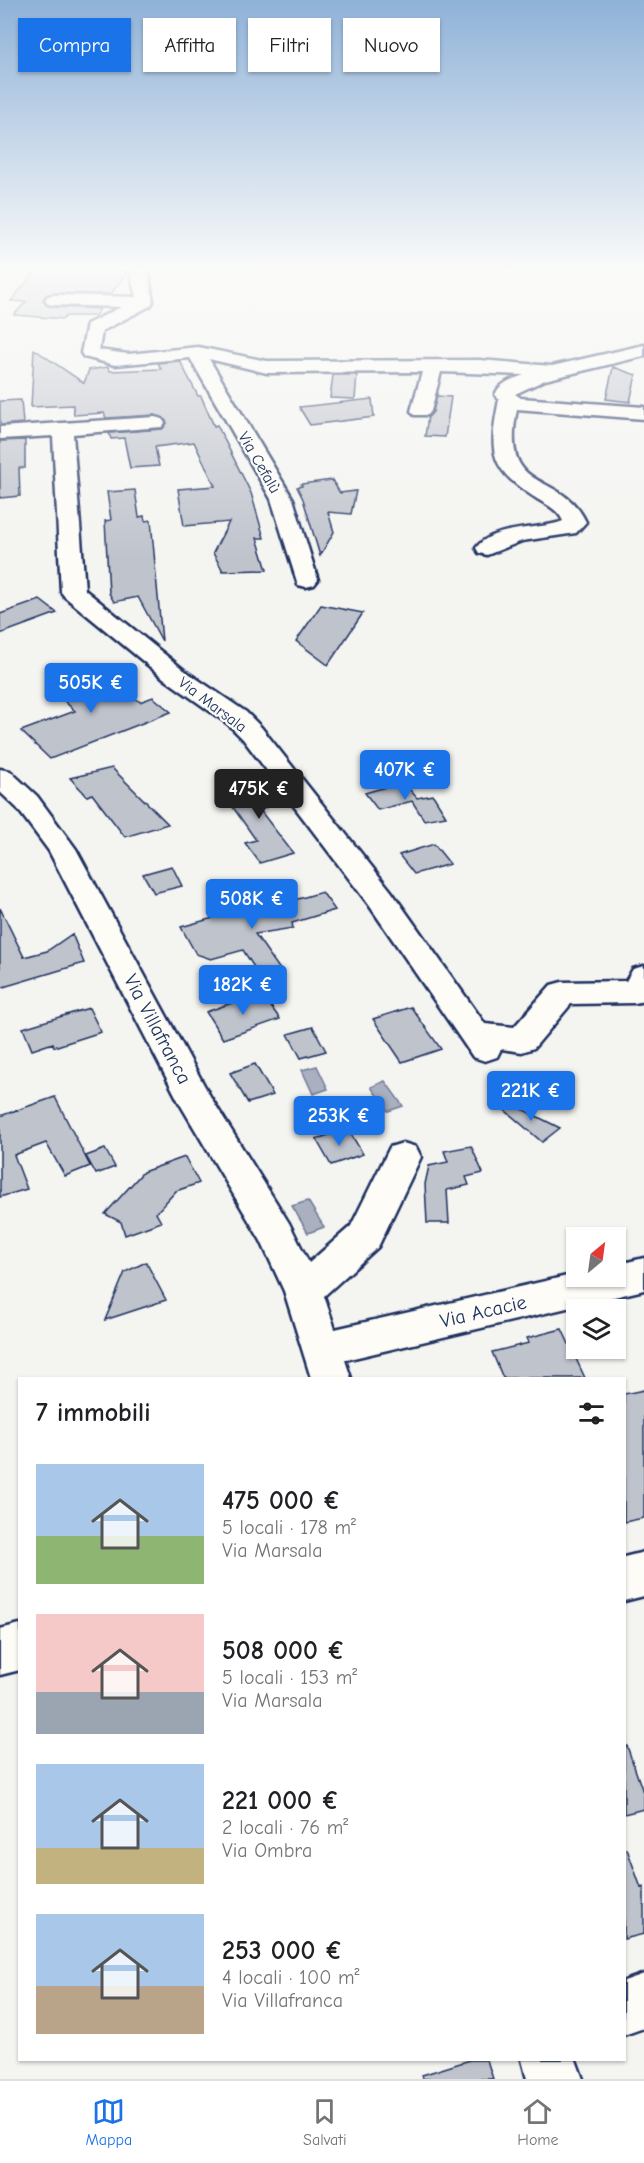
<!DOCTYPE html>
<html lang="it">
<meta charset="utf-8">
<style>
body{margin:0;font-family:"Comic Neue",sans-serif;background:#f6f6f6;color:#202124;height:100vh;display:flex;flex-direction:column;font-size:22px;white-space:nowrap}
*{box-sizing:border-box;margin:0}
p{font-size:20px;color:#757577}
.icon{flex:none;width:33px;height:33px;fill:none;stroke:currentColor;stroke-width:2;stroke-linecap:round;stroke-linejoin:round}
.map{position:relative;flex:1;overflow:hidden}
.side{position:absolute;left:18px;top:1377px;width:608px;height:684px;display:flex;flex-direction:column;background:#fff;border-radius:0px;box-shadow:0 2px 4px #0004}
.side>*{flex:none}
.hud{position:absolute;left:18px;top:18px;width:609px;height:54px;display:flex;gap:12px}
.needle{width:39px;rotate:29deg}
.controls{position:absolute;left:566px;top:1227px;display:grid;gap:12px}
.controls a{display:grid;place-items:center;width:60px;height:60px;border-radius:0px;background:#fff;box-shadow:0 2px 4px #0004;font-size:30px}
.price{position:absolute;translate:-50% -51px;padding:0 14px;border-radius:6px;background:#1a73e8;color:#fff;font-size:20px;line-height:39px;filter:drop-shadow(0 2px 3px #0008)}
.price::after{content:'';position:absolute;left:50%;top:36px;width:18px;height:14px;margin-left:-9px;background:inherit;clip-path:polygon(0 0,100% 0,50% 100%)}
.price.current{background:#222;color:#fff}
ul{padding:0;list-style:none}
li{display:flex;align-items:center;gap:18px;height:150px;padding:0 18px}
li span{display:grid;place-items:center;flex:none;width:168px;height:120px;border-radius:0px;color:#555}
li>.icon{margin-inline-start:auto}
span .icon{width:72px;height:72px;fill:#fffc;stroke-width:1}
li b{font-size:26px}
h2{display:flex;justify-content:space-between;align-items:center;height:72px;padding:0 18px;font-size:26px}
.pill{padding:0 21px;border-radius:0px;background:#fff;box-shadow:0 2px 4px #0004;font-size:21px;line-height:54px}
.pill.current{background:#1a73e8;color:#fff}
.menu{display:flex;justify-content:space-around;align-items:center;height:84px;border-top:2px solid #e0e0e0;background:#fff;font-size:16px;color:#757577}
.menu a{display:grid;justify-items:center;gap:3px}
.menu .current{color:#1a73e8}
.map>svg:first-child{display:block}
.water{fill:#aab0bf;stroke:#717c98;stroke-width:1.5}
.building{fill:#bfc3cc;stroke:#1b2f5e;stroke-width:1.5}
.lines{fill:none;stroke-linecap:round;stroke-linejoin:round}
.minor-casing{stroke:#1b2f5e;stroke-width:5}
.minor{fill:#fdfcf7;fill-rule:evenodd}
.labels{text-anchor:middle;stroke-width:4.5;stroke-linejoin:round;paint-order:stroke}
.far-street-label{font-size:16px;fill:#1b2f5e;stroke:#fdfcf7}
.street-label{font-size:20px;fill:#1b2f5e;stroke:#fdfcf7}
</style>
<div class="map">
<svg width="644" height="2079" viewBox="0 0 644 2079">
<rect width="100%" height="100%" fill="#f4f4f1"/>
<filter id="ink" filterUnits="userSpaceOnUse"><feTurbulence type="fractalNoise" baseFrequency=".0167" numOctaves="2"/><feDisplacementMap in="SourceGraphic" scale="12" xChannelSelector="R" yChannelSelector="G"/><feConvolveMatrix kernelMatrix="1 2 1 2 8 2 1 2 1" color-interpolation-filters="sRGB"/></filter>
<g filter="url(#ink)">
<!-- water -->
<path class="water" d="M317 1066 328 1089 313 1094 302 1070Z
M385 1081 403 1106 388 1111 371 1087Z
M308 1201 324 1227 308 1233 292 1206Z"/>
<!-- building -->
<path class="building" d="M38 268H130L111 294 54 293 46 295 43 300 46 305 54 307 100 309 95 316H66L63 319 14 315 26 302 11 301Z
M34 349 84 383 89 370 108 367 110 371 161 369 158 363 180 361 198 396H201L214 426 217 425 251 493 264 538H257L267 570 223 571 213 553 229 522 184 526 178 489 215 486 194 442 155 447 159 466 130 468 124 438 111 439 109 433 162 429 167 423 164 418 155 415 106 418 104 413 74 415 73 405 31 407Z
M613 367 636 375 630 402 606 399Z
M333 375H357L355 399 330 398Z
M437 396 451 397 445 437 425 436 428 417 433 412Z
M372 399 374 417 310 425 299 407Z
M21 400 23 423 0 425V401Z
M25 440V468H19L20 496 0 498V441Z
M332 480 340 493 356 491 351 514 328 512 334 532 320 556 303 499 297 487 302 486 301 484Z
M135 490 139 517 144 516 145 521 151 520 162 641 138 597 114 602 109 593 105 521 111 520 107 492Z
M40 600 57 613 0 634V614Z
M321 605 363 613 328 665 296 641Z
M86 672 91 677 103 672 140 702 153 697 171 712 50 759 21 731 75 711 48 686Z
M112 768 168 824 125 837 92 794 87 796 70 778Z
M264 779 281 803 259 809 293 853 260 863 245 843 256 840 223 793Z
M403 782 417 798 433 795 446 816 424 820 412 801 378 810 365 793Z
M434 844 450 864 414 874 399 855Z
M172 866 182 886 154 893 143 874Z
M322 892 335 910 292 923 293 928 255 934 281 971 261 978 243 950 211 959 196 954 181 927 249 908 298 899Z
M0 908 24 957 47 951 72 934 84 963 0 988Z
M261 993 280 1019 223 1039 206 1012Z
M411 1007 441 1049 402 1062 373 1019Z
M89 1008 101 1032 54 1047 53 1043 32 1050 23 1028Z
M313 1027 326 1051 301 1058 288 1034Z
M255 1064 273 1095 248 1103 230 1073Z
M55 1097 90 1166 65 1176 46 1143 14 1155 27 1189 0 1197V1116Z
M504 1100 560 1128 542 1142 500 1106Z
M348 1129 363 1154 331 1165 316 1139Z
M471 1146 483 1173 466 1177 469 1185 447 1190 449 1223H427L425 1184 429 1166 448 1162 444 1151Z
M105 1149 115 1167 96 1174 86 1156Z
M185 1157 199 1183 176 1191 156 1213 161 1222 125 1235 121 1222 105 1214 143 1172Z
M146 1262 166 1300 105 1320 125 1272Z
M562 1329 585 1378H503L492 1352 529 1343 527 1338Z
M644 1390V1518L624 1522V1394Z
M624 1746H627L644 1795V1809L624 1814Z
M624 1849H627L641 1888 644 1887V1934L624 1939Z
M470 2060H487L493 2079H423L422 2075Z"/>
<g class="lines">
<defs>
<path id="minor" d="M132 268H148L153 302 150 306 102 331 99 350 128 354 198 347 267 361 479 360 552 366 644 345V356L545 380 515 394 521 398 644 407V419L517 409C499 499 560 467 586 522L576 533 522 541 487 555 479 553 476 548C492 525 542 530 563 521 559 511 548 505 539 500 490 470 488 454 499 400L495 395C499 383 513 379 524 375L441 372 431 411 428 415H414L411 411 422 372 267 373 209 359 293 499 318 580 314 585 306 587 298 585 271 499 190 358 115 365 84 357 81 353 87 324 121 307 54 305 48 304 45 300 48 296 54 295 136 297 131 277Z
M155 417 162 419 165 423 162 427 73 434 85 590 184 670 246 712 261 727 391 891 485 1024 514 1027 551 985 562 982 626 981 633 969 644 966V1001L635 1003 571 1004 534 1048 522 1052 501 1049 497 1057 485 1061 473 1057 369 905 243 739 228 724 166 680 65 597 61 592 53 436 0 439V427Z
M0 769 10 771 37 796 76 849 210 1096 289 1223 309 1263 351 1226 390 1147 403 1143 416 1147 421 1157 378 1247 324 1296 335 1329 576 1274V1276H615V1265L644 1258V1290L345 1360 351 1378H311L284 1291 261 1241 180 1104 49 851 17 808 0 792Z
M644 1552V1596L624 1601V1557Z
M20 1624V1670L0 1675V1629Z
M644 1974V2028L624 2035V1981Z
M522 2060H576L583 2079H527Z"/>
</defs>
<!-- minor casing -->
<use href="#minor" class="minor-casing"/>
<!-- minor -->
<use href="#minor" class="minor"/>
</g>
</g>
<!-- sky -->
<linearGradient id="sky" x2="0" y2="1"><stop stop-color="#8fb2d8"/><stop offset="0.48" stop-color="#fafaf9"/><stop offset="1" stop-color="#fafaf9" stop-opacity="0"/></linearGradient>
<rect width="644" height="559" fill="url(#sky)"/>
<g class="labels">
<!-- far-street labels -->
<g class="far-street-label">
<text transform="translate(260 462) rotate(60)" y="6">Via Cefalù</text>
<text transform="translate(213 704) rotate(37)" y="6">Via Marsala</text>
</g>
<!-- street labels -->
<g class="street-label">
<text transform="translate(158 1029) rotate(62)" y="7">Via Villafranca</text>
<text transform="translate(483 1311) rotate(-13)" y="7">Via Acacie</text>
</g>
</g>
</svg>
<div class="controls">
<a><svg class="needle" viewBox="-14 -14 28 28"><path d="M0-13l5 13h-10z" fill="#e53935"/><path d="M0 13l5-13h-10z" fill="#757577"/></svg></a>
<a><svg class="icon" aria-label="layers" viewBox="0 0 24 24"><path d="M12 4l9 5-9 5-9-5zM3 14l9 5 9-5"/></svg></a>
</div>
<b class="price" style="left:91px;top:714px">505K €</b>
<b class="price" style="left:405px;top:801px">407K €</b>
<b class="price current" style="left:259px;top:820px">475K €</b>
<b class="price" style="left:252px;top:930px">508K €</b>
<b class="price" style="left:243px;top:1016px">182K €</b>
<b class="price" style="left:531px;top:1122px">221K €</b>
<b class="price" style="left:339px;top:1147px">253K €</b>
<div class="hud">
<a class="pill current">Compra</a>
<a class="pill">Affitta</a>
<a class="pill">Filtri</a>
<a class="pill">Nuovo</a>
</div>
<section class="side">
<h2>7 immobili<svg class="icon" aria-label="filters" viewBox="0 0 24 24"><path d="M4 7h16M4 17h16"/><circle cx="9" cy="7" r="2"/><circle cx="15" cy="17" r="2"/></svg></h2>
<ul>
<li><span style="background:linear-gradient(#a9c7e8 60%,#8fb573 0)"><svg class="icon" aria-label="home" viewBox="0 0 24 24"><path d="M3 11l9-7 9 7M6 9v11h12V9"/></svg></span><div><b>475 000 €</b><p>5 locali · 178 m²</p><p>Via Marsala</p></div></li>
<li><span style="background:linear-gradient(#f6c9c9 65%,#9aa5b1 0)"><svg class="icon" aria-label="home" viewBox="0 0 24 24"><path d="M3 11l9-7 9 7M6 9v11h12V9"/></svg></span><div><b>508 000 €</b><p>5 locali · 153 m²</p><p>Via Marsala</p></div></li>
<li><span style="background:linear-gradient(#a9c7e8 70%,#c2b280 0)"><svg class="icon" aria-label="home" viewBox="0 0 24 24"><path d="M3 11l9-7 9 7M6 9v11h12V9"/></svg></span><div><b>221 000 €</b><p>2 locali · 76 m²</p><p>Via Ombra</p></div></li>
<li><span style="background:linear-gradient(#a9c7e8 60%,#b9a48a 0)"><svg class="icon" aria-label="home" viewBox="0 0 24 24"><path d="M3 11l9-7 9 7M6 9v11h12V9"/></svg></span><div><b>253 000 €</b><p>4 locali · 100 m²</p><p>Via Villafranca</p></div></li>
</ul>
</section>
</div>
<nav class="menu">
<a class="current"><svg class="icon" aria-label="map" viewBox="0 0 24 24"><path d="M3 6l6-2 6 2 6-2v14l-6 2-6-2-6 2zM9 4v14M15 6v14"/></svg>Mappa</a>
<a><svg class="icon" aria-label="saved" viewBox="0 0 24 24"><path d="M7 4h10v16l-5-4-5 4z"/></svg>Salvati</a>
<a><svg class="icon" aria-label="home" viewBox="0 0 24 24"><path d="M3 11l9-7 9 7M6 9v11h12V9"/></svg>Home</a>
</nav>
